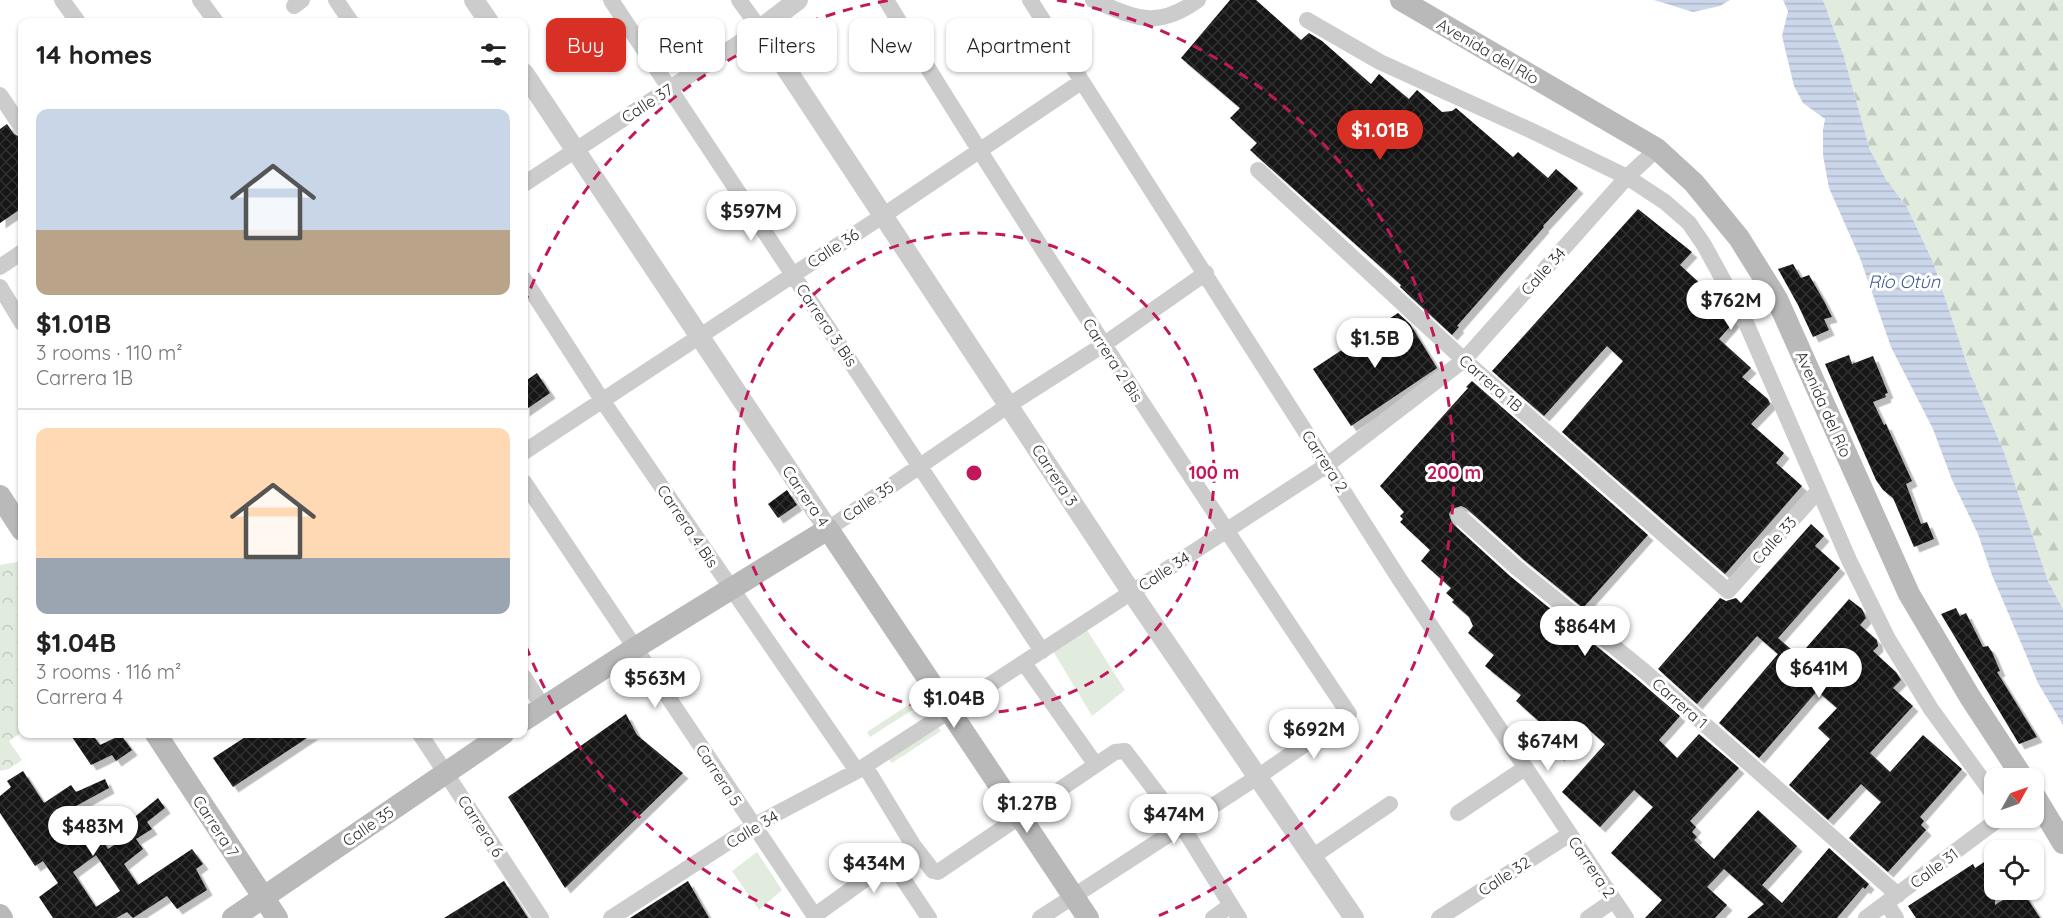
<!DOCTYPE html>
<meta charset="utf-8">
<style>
body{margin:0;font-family:Quicksand,sans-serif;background:#f6f6f6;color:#222;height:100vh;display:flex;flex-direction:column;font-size:22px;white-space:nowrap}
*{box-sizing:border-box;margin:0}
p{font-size:20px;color:#767676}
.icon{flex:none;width:33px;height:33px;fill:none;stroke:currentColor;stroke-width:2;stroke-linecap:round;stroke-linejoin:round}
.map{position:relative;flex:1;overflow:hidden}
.drawer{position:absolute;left:18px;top:18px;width:510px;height:720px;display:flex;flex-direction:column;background:#fff;border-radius:12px;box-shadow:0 2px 4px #0004}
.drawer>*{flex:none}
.banner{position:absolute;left:546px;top:18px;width:570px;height:54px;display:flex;gap:12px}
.needle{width:39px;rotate:50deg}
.controls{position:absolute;left:1984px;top:768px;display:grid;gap:12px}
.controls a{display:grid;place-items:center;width:60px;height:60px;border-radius:12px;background:#fff;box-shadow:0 2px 4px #0004;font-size:30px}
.price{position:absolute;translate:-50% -51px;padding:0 14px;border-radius:21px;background:#fff;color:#222;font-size:20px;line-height:39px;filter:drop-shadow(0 2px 3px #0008)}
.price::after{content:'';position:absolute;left:50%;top:36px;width:18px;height:14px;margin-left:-9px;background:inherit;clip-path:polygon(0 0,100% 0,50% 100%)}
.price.active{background:#d93025;color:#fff}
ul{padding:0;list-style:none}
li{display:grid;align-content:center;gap:12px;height:318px;padding:0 18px}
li+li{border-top:2px solid #e0e0e0}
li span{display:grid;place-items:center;height:186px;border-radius:12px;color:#555}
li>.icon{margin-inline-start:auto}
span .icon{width:108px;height:108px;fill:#fffc;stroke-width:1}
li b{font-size:26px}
h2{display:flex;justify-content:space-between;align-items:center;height:72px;padding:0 18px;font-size:26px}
.chip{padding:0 21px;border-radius:12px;background:#fff;box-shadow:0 2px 4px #0004;font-size:21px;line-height:54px}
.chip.active{background:#d93025;color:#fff}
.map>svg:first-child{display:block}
.grass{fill:#e2ecde}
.forest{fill:url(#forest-firs)}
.park{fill:url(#park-crowns)}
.water{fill:url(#water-rules)}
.building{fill:url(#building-cross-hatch);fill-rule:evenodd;filter:url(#shadow)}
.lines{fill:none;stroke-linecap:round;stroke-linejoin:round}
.minor{stroke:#ccc;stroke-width:16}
.tertiary{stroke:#ccc;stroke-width:20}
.secondary{stroke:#b9b9b9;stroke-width:22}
.ring{fill:none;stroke:#c2185b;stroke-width:3;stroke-dasharray:10 8}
.labels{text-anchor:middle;stroke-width:6;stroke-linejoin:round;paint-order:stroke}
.street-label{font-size:16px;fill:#2f2f2f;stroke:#fff}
.water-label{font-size:18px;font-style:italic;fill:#405c8f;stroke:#fff}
.centre{fill:#c2185b;stroke:#fff;stroke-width:3}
.ring-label{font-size:18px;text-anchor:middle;font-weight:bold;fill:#c2185b;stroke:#fff;stroke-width:6;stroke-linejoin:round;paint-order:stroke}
</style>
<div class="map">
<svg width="2063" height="918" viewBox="0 0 2063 918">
<defs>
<pattern id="forest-firs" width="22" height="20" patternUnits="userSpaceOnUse" patternTransform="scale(1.5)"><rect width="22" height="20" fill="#e2ecde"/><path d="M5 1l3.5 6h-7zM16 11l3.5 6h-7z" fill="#c2cbbf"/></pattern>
<pattern id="park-crowns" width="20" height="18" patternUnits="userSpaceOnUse" patternTransform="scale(1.5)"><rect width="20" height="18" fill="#e2ecde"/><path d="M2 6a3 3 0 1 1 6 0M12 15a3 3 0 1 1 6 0" fill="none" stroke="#c2cbbf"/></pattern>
<pattern id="water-rules" width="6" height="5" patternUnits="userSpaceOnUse" patternTransform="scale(1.5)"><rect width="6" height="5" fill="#cbd6eb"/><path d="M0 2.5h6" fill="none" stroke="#afb8ca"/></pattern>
<pattern id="building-cross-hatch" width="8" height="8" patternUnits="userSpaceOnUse" patternTransform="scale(1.5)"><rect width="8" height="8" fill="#161616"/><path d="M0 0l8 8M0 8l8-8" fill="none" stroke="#303030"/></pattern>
<filter id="shadow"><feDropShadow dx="5.5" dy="5.5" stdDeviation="0" flood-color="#0004"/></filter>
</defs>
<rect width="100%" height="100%" fill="#fff"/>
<!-- grass -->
<path class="grass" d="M1087 630 1125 690 1092 716 1053 651Z
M916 700 920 705 870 737 867 732Z
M937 726 941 731 892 763 888 759Z
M757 852 782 890 759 910 732 871Z"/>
<!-- forest -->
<path class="forest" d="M1823 0H2063V609L2048 581 2004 452 1970 373 1933 262 1907 207 1887 181 1870 150 1844 57Z"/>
<!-- park -->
<path class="park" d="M22 561V732L9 741 22 760 9 769 0 771V565Z"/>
<!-- water -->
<path class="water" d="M1654 0H1730L1720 6 1693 12Z
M1783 0H1823L1844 57 1870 150 1887 181 1907 207 1933 262 1970 373 2004 452 2048 581 2063 609V725L2038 683 1992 575 1978 534 1952 480 1933 429 1891 347 1860 258 1829 188 1823 155V130L1825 119 1803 103 1794 86 1782 36 1788 11Z"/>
<!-- building -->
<path class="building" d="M1230 0H1256L1301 40 1309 33 1322 41 1371 84 1379 74 1409 99 1417 90 1442 112 1452 111 1456 108 1513 157 1518 152 1548 178 1556 169 1578 188 1543 226 1544 227 1457 326 1459 327 1452 335 1400 287 1401 285 1250 150 1257 143 1230 118 1240 108 1181 58Z
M7 124 14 134 22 138V208L0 223V129Z
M1638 209 1692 252 1680 265 1726 307 1734 322 1719 339 1751 368 1742 377 1768 399 1770 404 1751 424 1784 453 1776 463 1802 486 1725 574 1562 432 1623 361 1607 346 1544 416 1492 371Z
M1793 264 1801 278 1809 275 1824 301 1832 317 1824 319 1829 330 1813 337 1798 305 1778 269Z
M1398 313 1410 324 1437 368 1351 426 1313 369Z
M1849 355 1852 364 1873 356 1888 393 1885 394 1886 397 1873 402 1884 425 1886 424 1912 481 1906 484 1921 524 1927 522 1934 539 1914 547 1893 498 1883 490 1876 480 1825 364Z
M537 373 550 393 524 411V382Z
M1472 381 1648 535 1583 608 1524 560 1466 508 1461 506 1452 509 1449 514 1452 523 1510 576 1637 679 1680 716 1659 740 1677 758 1699 734 1739 768 1690 821 1696 827 1692 832 1697 837 1694 840 1714 859 1758 810 1797 846 1762 885 1782 903 1829 848 1869 884 1865 889 1863 887 1837 918H1747L1764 904 1724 869 1707 887 1727 905 1715 918H1645L1662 900 1611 853 1653 807 1634 790 1600 827 1562 792 1605 744 1585 726 1559 756 1533 734 1542 724 1516 701 1521 695 1485 666 1494 655 1468 633 1473 626 1469 617 1452 602 1454 600 1446 593 1451 588 1421 561 1430 550 1400 522 1403 519 1400 516 1404 512 1380 486 1468 388 1466 387Z
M787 490 797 505 778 518 768 504Z
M1811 524 1824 536 1815 546 1840 568 1778 638 1799 656 1849 599 1862 609 1866 618 1860 625 1877 640 1878 646 1873 651 1896 672 1901 680 1893 688 1913 706 1870 753 1890 772 1923 735 1962 769 1920 817 1924 821 1921 825 1926 830 1888 872 1849 838 1881 802 1861 784 1828 820 1789 785 1830 739 1818 728 1837 708 1817 691 1759 758 1719 723 1778 654 1757 636 1697 704 1658 669 1720 598 1726 601 1736 598 1741 603Z
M1956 608 1960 616 1966 613 1983 647 1988 646 1992 652 2000 671 1997 672 2037 737 2019 744 1941 614Z
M626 714 637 735 683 773 565 888 508 797Z
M70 734H92L100 745 121 735 132 750 116 761 112 755 91 765Z
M250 734H313L233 787 213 758Z
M23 771 44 803 71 785 76 792 105 779 109 788 54 818 68 839 91 824 108 849 132 833 126 824 158 798 165 808 147 822 152 829 136 839 143 849 124 864 138 885 192 849 203 864 196 869 207 890 177 909 167 896 133 918 127 912 116 918H53L39 897 58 883 43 861 35 866 0 813V796L11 787 7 781ZM96 855 120 891 96 907 73 872Z
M1995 855V905L2018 890H2022L2040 918H1916L1908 906 1973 864 1975 868Z
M504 881 528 918H444Z
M688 881 709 918H630Z"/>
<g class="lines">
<!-- minor -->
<path class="minor" d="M62 0 78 22
M200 0 216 22
M336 0 351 22
M611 0 1042 651
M886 0C1034 242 1191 478 1349 714L1259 776 1040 918
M1030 0 1400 580 1626 918
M1093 0C1136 18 1156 30 1198 0
M294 6 302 0
M1307 20 1380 62 1530 130 1627 177 1665 202 1689 223 1704 245 1743 316 1849 560 1888 639 1931 709 1995 797
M0 95 22 128
M1258 170 1464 360 1728 591 1819 490
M524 184 760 29 739 0
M0 267 22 252
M524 279 602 400 857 771
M0 287 22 323
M524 452 884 215 1081 82
M524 482 816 918
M1459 516 1517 568 1644 671 1898 895
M828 529 1009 405 1103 345 1206 273
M1024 663 1096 765
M524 677 543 707
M420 734 541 918
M865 766 913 845 933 871 938 872 1115 752 1125 751 1182 826 1239 918
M1458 813 1525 768
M1312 857 1390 804
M891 861 929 918
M1887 904 1896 918
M814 916 913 845
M611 918 753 826 857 771 1327 465 1464 360 1627 177 1657 149
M1213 918 1231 905
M1439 918 1570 834
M1588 918 1614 900
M1866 918 2000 818"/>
<!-- tertiary -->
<path class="tertiary" d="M474 0 489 22
M798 0 760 29 1132 593 1354 918
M524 73 828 529"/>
<!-- secondary -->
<path class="secondary" d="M1401 0 1657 149 1694 183 1739 238 1777 299 1909 594 1970 697 2023 778
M0 496 22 530
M524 720 635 648 828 529 1088 918
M156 734 277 918
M2034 795 2063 843
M0 915 2 918
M233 918 503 734"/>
</g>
<!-- distance rings -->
<g class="ring">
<circle cx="974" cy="473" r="240"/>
<path d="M790 916A480 480 0 0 1 524 641M524 305A480 480 0 0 1 891 0M1057 0A480 480 0 0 1 1158 916"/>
</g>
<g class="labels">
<!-- street labels -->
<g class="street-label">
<text transform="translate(1488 51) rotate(30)" y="6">Avenida del Río</text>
<text transform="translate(647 103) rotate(-33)" y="6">Calle 37</text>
<text transform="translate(833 248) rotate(-33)" y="6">Calle 36</text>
<text transform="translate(1543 271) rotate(-48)" y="6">Calle 34</text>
<text transform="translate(827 325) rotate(56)" y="6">Carrera 3 Bis</text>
<text transform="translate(1113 360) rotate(57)" y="6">Carrera 2 Bis</text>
<text transform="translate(1491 383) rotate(41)" y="6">Carrera 1B</text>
<text transform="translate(1824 404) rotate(66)" y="6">Avenida del Río</text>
<text transform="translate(1325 461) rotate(57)" y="6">Carrera 2</text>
<text transform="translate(1055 475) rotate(57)" y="6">Carrera 3</text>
<text transform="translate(806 496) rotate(56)" y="6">Carrera 4</text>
<text transform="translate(868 501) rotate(-34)" y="6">Calle 35</text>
<text transform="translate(688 526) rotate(56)" y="6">Carrera 4 Bis</text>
<text transform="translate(1774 540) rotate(-48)" y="6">Calle 33</text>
<text transform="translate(1164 571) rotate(-33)" y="6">Calle 34</text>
<text transform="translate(1680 703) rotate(41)" y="6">Carrera 1</text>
<text transform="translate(719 775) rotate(57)" y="6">Carrera 5</text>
<text transform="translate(216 826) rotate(57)" y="6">Carrera 7</text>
<text transform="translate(368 826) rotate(-34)" y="6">Calle 35</text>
<text transform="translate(481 826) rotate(57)" y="6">Carrera 6</text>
<text transform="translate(752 829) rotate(-31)" y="6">Calle 34</text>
<text transform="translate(1592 867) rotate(56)" y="6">Carrera 2</text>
<text transform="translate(1934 868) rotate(-37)" y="6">Calle 31</text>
<text transform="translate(1504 876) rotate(-33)" y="6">Calle 32</text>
</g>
<!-- water labels -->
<g class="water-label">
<text x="1904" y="288">Río Otún</text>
</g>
</g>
<circle cx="974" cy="473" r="9" class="centre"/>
<g class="ring-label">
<text x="1214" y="479">100 m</text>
<text x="1454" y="479">200 m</text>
</g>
</svg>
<div class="controls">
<a><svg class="needle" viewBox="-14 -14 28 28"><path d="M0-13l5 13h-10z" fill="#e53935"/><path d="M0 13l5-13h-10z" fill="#767676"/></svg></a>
<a><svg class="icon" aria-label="locate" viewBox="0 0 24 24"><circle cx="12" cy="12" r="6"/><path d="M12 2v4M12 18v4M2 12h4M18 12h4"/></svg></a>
</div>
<b class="price active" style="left:1380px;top:161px">$1.01B</b>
<b class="price" style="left:751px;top:242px">$597M</b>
<b class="price" style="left:1731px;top:331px">$762M</b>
<b class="price" style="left:1375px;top:369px">$1.5B</b>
<b class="price" style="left:1585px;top:657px">$864M</b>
<b class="price" style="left:1819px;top:699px">$641M</b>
<b class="price" style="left:655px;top:709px">$563M</b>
<b class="price" style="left:954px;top:729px">$1.04B</b>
<b class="price" style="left:1314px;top:760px">$692M</b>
<b class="price" style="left:1548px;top:772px">$674M</b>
<b class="price" style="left:1027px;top:834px">$1.27B</b>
<b class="price" style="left:1174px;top:845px">$474M</b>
<b class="price" style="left:93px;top:857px">$483M</b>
<b class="price" style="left:874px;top:894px">$434M</b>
<div class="banner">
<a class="chip active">Buy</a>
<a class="chip">Rent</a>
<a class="chip">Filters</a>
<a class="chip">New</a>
<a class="chip">Apartment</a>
</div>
<section class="drawer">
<h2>14 homes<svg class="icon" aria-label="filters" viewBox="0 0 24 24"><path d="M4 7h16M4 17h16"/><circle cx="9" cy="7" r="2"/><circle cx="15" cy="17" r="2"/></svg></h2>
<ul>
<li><span style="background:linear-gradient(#c9d6e8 65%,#b9a48a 0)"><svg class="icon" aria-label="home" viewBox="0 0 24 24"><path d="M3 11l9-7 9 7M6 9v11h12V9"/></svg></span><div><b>$1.01B</b><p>3 rooms · 110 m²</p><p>Carrera 1B</p></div></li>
<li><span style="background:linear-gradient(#ffd9b3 70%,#9aa5b1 0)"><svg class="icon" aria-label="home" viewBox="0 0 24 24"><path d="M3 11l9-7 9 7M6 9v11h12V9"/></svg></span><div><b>$1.04B</b><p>3 rooms · 116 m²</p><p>Carrera 4</p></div></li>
</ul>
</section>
</div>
